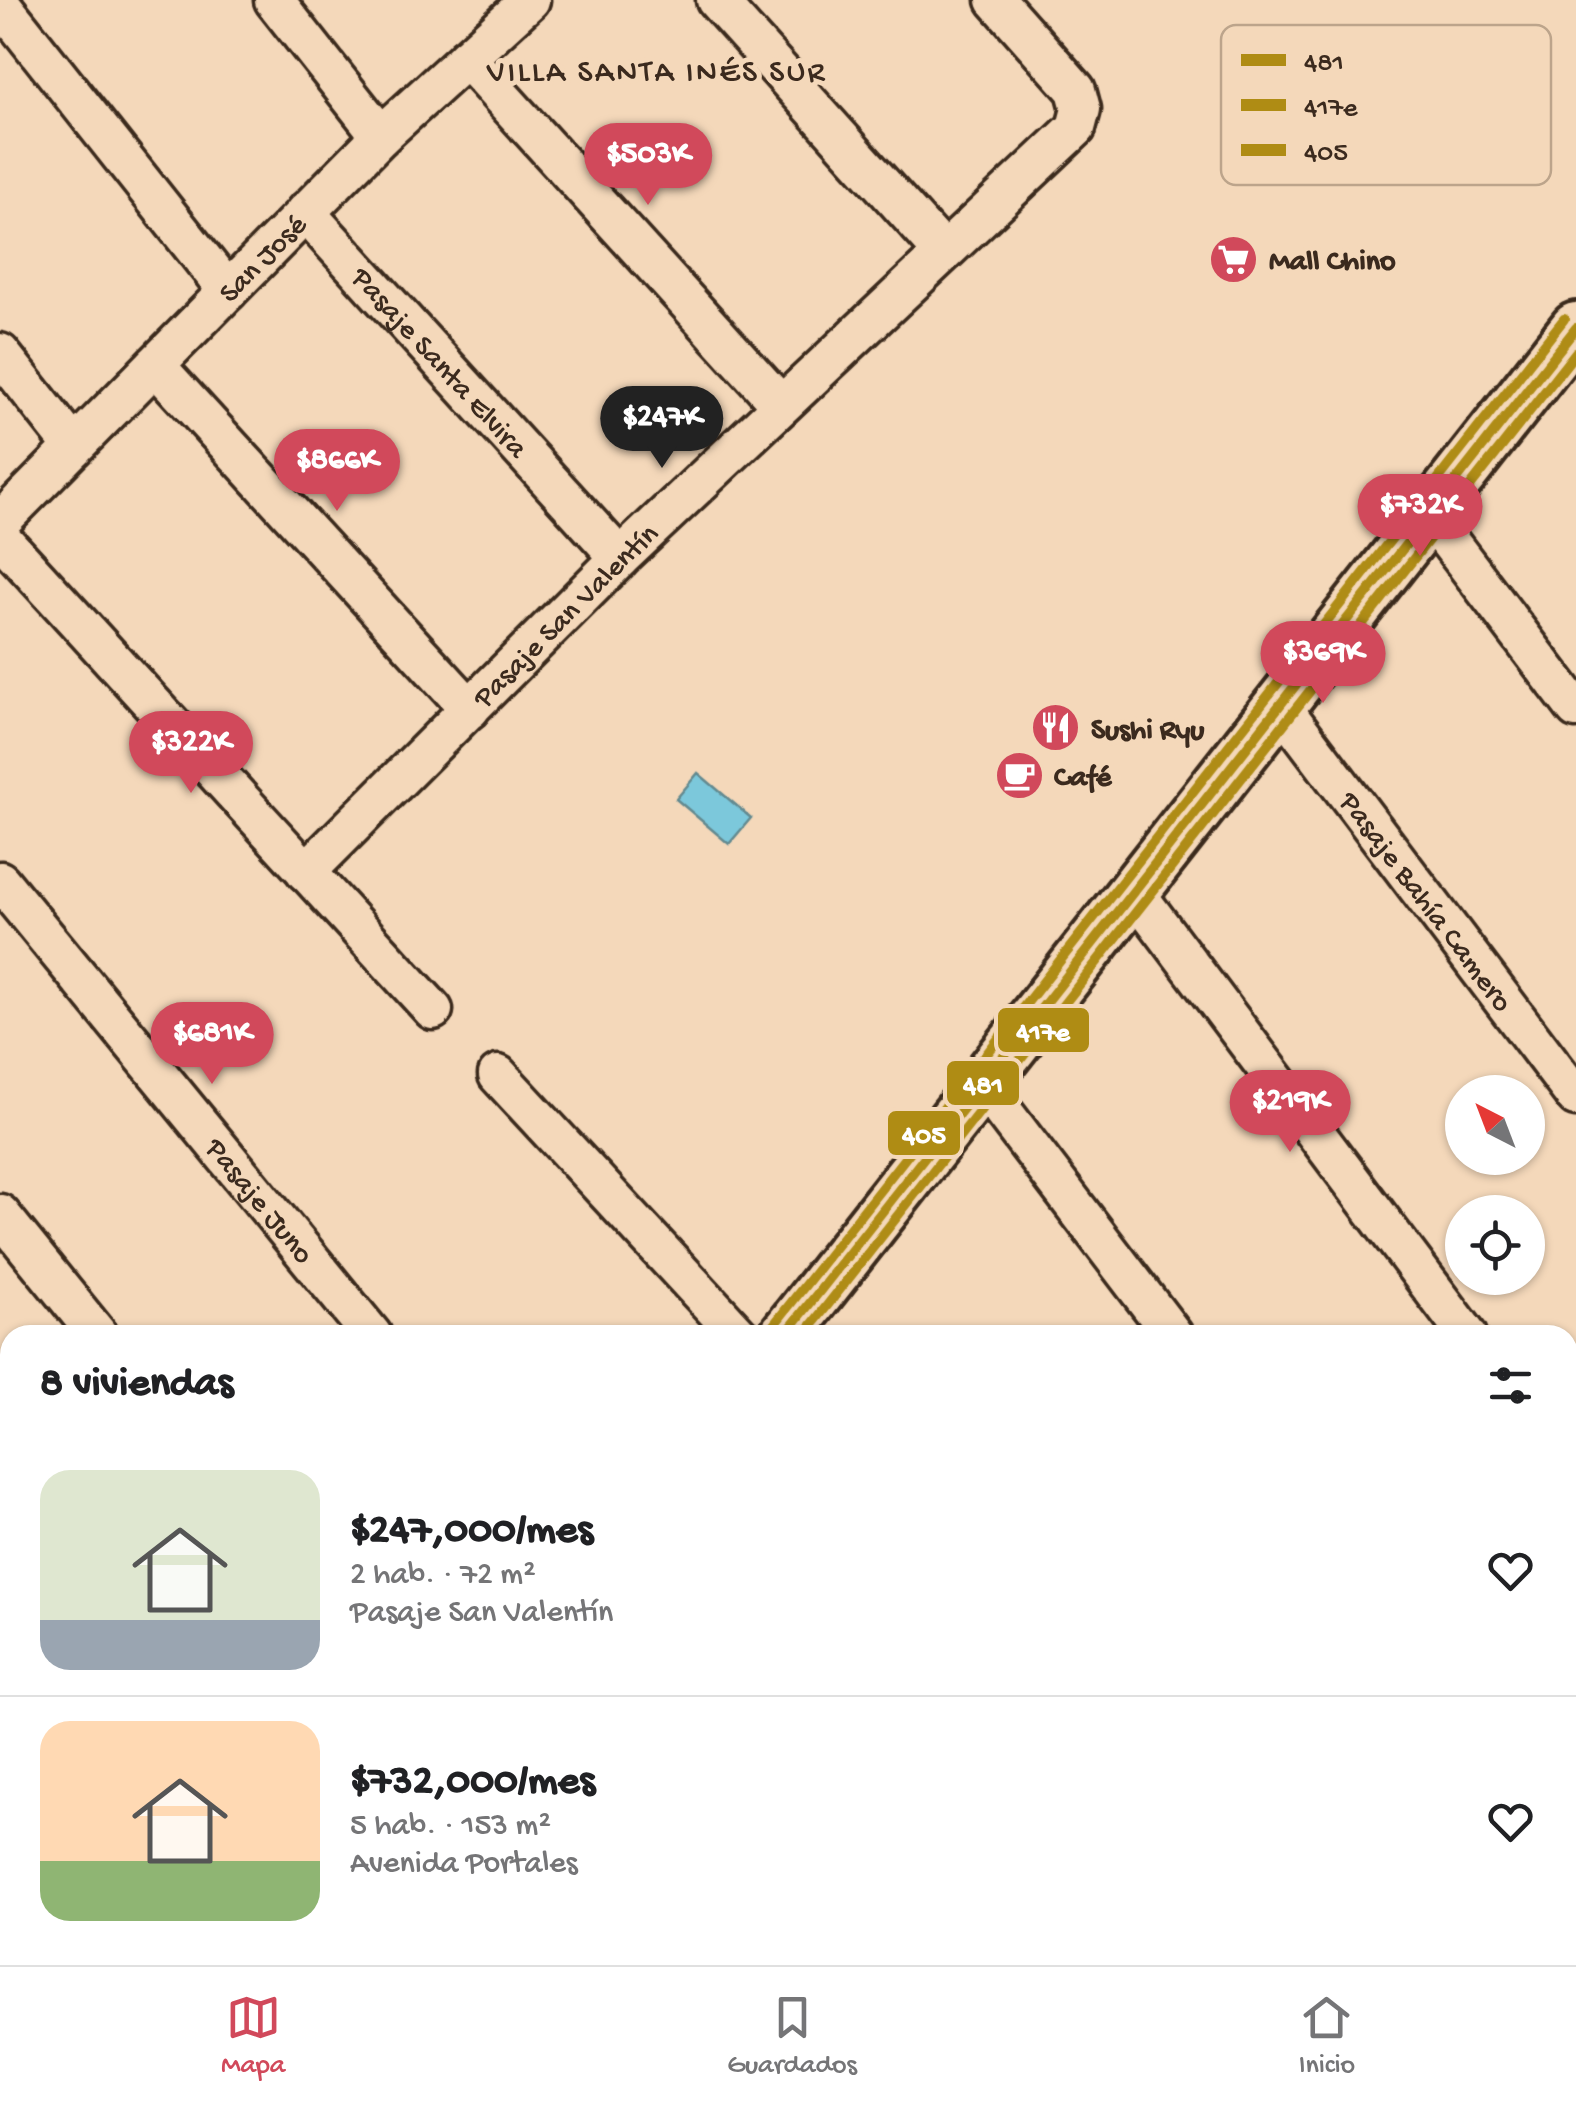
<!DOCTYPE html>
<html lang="es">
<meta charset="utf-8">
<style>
body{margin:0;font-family:"Gochi Hand",sans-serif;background:#f2f2f2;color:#202124;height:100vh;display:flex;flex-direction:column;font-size:38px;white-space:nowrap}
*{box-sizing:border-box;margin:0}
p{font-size:32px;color:#757577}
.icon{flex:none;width:55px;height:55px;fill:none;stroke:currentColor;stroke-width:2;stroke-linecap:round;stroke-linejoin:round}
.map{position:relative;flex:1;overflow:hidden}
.panel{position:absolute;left:0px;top:1325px;width:1578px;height:640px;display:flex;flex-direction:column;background:#fff;border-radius:30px 30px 0 0;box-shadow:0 2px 8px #0004}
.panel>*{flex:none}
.needle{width:65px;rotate:318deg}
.buttons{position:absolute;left:1445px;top:1075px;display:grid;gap:20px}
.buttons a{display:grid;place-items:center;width:100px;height:100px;border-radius:50%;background:#fff;box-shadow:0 2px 8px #0004;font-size:50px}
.price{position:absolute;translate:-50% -85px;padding:0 22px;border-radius:35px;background:#d1495b;color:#fff;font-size:32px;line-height:65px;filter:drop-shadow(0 2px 5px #0008)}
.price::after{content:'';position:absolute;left:50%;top:60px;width:30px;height:22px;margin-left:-15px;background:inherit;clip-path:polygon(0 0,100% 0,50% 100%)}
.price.current{background:#222;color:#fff}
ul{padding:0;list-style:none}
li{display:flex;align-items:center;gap:30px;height:250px;padding:0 40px}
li+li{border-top:2px solid #e0e0e0}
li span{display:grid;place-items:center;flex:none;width:280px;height:200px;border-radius:30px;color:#555}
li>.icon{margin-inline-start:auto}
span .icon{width:120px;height:120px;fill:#fffc;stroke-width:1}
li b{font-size:42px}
h2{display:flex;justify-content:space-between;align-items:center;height:120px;padding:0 40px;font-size:42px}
.tab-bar{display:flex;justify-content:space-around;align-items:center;height:140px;border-top:2px solid #e0e0e0;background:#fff;font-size:28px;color:#757577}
.tab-bar a{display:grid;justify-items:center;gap:5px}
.tab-bar .current{color:#d1495b}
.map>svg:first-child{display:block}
.water{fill:#7cc8db;stroke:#62898f;stroke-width:2.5}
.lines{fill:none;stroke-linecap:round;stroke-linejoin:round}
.minor-casing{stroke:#3b2a1e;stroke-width:45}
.major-casing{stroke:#3b2a1e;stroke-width:58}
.minor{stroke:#f4d8ba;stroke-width:38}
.major{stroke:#f4d8ba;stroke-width:50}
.bus-1-casing{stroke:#f4d8ba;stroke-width:18}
.bus-2-casing{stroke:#f4d8ba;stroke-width:18}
.bus-3-casing{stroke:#f4d8ba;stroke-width:18}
.bus-1{stroke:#af8c14;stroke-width:10}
.bus-2{stroke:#af8c14;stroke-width:10}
.bus-3{stroke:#af8c14;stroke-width:10}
.labels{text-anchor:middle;stroke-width:10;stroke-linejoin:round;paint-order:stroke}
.street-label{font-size:30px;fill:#3b2a1e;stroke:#f4d8ba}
.poi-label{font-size:30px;font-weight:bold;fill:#3b2a1e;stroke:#f4d8ba;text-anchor:start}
.neighbourhood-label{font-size:32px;letter-spacing:2.5px;fill:#3b2a1e;stroke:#f4d8ba}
.key{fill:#f4d8ba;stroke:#bca48b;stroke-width:2.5}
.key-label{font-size:28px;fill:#3b2a1e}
.line-badge{stroke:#f4d8ba;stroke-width:4}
.badge-label{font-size:28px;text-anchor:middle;font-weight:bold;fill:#fff}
</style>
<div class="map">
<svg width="1576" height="1965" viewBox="0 0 1576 1965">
<rect width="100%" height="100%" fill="#f4d8ba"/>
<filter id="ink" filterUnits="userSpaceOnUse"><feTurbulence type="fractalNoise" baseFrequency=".01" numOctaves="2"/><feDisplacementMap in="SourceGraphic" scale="20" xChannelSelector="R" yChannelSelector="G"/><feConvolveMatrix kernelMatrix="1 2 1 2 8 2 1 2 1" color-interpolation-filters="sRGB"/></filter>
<g filter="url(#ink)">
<!-- water -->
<path class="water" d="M698 773 751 818 729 844 676 799Z"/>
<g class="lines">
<defs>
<g id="minor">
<path d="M274 0 381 136"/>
<path d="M716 0 943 252"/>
<path d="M0 3 228 291"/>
<path d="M466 58 780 404"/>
<path id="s1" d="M305 212 620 558"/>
<path d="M0 353 74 447"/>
<path d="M155 365 470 709"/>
<path d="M1429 515 1576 709"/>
<path id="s2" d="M0 522 381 136 530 0"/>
<path d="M0 537 433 1010"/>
<path id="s3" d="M1280 705 1576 1097"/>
<path id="s4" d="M306 872 620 558 1076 128 1081 109 1076 90 996 0"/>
<path id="s5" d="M0 881 372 1335"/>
<path d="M1134 891 1467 1335"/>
<path d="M498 1075 739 1335"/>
<path d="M982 1084 1173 1335"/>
<path d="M0 1214 98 1335"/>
<path d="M1568 1469 1576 1480"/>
<path d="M0 1553 10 1565"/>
<path d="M0 1851 10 1838"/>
<path d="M1568 1854 1576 1866"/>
<path d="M331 1955 339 1965"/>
<path d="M626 1955 633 1965"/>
<path d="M911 1955 918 1965"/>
<path d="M1213 1955 1220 1965"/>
<path d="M1476 1965 1486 1955"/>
</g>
<path id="major" d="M785 1335 1576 328
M234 1965 242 1955
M297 1965 305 1955"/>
</defs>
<!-- minor casing -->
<use href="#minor" class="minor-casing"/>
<!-- major casing -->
<use href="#major" class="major-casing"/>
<!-- minor -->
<use href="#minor" class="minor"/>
<!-- major -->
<use href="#major" class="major"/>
<defs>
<path id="bus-1" d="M785 1335 1576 328"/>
<path id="bus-2" d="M804 1335 1576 352"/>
<path id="bus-3" d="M773 1326 1564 319"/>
</defs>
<!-- bus-1 casing -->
<use href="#bus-1" class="bus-1-casing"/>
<!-- bus-2 casing -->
<use href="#bus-2" class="bus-2-casing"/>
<!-- bus-3 casing -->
<use href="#bus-3" class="bus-3-casing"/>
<!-- bus-1 -->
<use href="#bus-1" class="bus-1"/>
<!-- bus-2 -->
<use href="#bus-2" class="bus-2"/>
<!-- bus-3 -->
<use href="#bus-3" class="bus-3"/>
</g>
</g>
<!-- icons -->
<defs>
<symbol id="supermarket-disc" viewBox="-11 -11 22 22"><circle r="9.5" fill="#d1495b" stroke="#f4d8ba"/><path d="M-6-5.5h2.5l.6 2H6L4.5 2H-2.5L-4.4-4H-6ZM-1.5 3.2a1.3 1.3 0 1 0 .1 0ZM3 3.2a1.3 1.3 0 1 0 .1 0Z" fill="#fff"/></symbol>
<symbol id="restaurant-disc" viewBox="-11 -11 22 22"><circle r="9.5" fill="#d1495b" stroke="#f4d8ba"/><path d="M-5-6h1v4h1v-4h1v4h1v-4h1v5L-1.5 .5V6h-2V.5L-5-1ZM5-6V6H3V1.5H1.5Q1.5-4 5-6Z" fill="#fff"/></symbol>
<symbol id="cafe-disc" viewBox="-11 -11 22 22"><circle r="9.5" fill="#d1495b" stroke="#f4d8ba"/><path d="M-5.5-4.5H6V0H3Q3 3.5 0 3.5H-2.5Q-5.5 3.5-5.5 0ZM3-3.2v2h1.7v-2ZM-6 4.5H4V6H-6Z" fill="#fff"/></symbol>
</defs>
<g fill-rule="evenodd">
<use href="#supermarket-disc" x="1206" y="232" width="55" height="55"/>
<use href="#restaurant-disc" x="1028" y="700" width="55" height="55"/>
<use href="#cafe-disc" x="992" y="748" width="55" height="55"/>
</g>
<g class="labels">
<!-- street labels -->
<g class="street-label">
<text dy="10" stroke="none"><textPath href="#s2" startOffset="372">San José</textPath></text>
<text dy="10" stroke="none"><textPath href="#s1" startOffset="202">Pasaje Santa Elvira</textPath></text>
<text dy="10" stroke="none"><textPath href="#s4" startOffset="365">Pasaje San Valentín</textPath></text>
<text dy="10" stroke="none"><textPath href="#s3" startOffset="245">Pasaje Bahía Camero</textPath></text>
<text dy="10" stroke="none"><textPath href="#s5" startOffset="412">Pasaje Juno</textPath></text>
</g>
<!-- poi labels -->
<g class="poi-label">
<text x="1269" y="269">Mall Chino</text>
<text x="1091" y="738">Sushi Ryu</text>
<text x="1054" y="785">Café</text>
</g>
<!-- neighbourhood labels -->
<g class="neighbourhood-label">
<text x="657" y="80">VILLA SANTA INÉS SUR</text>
</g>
</g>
<!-- legend -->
<rect x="1221" y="25" width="330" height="160" rx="15" class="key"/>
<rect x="1241" y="54" width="45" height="12" fill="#af8c14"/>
<rect x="1241" y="99" width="45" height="12" fill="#af8c14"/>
<rect x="1241" y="144" width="45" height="12" fill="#af8c14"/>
<g class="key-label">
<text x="1304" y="70">481</text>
<text x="1304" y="115">417e</text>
<text x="1304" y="160">405</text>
</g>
<g class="line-badge">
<rect x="996" y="1006" width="95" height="48" rx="10" fill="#af8c14"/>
<rect x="945" y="1059" width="76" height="48" rx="10" fill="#af8c14"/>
<rect x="886" y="1109" width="76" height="48" rx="10" fill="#af8c14"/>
</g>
<g class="badge-label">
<text x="1043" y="1040">417e</text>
<text x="983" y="1093">481</text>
<text x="924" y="1143">405</text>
</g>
</svg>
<div class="buttons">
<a><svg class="needle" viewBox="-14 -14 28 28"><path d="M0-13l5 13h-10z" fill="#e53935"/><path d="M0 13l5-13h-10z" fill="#757577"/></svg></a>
<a><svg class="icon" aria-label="locate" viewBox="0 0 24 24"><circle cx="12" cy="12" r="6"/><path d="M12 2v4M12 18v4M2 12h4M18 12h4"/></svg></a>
</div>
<b class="price" style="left:648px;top:208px">$503K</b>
<b class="price current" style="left:662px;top:471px">$247K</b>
<b class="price" style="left:337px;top:514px">$866K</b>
<b class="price" style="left:1420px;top:559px">$732K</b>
<b class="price" style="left:1323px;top:706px">$369K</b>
<b class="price" style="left:191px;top:796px">$322K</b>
<b class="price" style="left:212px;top:1087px">$681K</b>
<b class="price" style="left:1290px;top:1155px">$219K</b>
<section class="panel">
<h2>8 viviendas<svg class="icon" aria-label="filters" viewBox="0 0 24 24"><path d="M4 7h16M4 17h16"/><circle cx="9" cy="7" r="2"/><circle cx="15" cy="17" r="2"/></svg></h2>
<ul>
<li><span style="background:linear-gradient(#dfe7d0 75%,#9aa5b1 0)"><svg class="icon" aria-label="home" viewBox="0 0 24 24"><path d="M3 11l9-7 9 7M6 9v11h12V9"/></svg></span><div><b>$247,000/mes</b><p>2 hab. · 72 m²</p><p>Pasaje San Valentín</p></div><svg class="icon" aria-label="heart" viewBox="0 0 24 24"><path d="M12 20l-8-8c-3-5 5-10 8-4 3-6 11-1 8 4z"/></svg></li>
<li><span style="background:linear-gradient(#ffd9b3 70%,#8fb573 0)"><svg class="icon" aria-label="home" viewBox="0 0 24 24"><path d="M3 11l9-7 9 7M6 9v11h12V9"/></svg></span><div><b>$732,000/mes</b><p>5 hab. · 153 m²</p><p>Avenida Portales</p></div><svg class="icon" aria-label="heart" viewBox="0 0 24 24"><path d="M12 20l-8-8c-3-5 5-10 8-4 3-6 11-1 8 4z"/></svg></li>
</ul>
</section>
</div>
<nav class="tab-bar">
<a class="current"><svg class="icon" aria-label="map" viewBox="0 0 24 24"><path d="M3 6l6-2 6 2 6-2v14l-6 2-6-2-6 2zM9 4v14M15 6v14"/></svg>Mapa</a>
<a><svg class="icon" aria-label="saved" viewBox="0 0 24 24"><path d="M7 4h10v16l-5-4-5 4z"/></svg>Guardados</a>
<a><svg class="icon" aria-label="home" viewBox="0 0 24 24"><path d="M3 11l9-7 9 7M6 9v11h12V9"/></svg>Inicio</a>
</nav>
